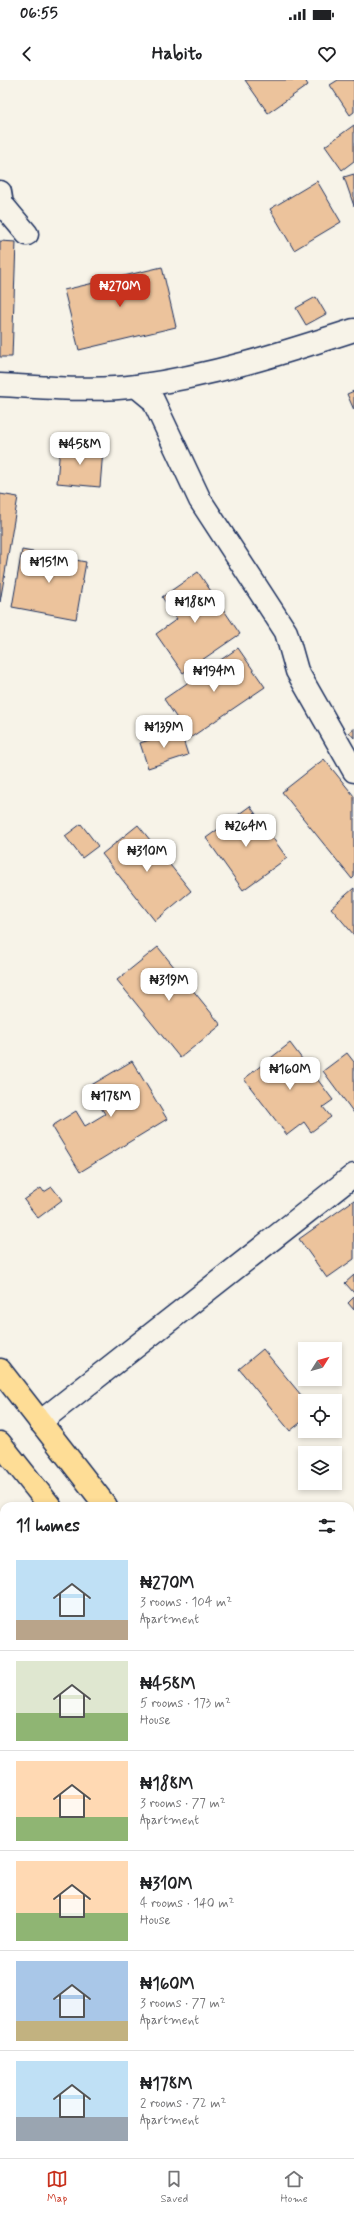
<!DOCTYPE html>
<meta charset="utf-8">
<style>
body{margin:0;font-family:Mynerve,sans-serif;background:#f2f2f2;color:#202124;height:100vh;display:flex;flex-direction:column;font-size:15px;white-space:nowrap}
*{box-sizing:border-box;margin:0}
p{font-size:13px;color:#757577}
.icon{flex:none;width:22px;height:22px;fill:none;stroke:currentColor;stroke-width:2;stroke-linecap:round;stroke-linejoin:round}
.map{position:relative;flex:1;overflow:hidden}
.side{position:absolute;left:0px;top:1422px;width:354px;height:656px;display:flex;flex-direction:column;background:#fff;border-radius:12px 12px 0 0;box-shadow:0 2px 6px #0003}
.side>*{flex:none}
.needle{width:26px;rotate:53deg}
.controls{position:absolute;left:298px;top:1262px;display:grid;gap:8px}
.controls a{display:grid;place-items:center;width:44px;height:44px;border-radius:0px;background:#fff;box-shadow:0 2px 6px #0003;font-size:20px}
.price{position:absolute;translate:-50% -34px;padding:0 9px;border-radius:8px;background:#fff;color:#222;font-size:13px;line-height:26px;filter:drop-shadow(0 1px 2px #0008)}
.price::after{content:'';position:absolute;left:50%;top:24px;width:12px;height:9px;margin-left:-6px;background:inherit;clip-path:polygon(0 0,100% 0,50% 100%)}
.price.current{background:#c8321e;color:#fff}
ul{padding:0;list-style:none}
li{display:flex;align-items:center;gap:12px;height:100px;padding:0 16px}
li+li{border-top:1px solid #e0e0e0}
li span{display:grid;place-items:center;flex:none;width:112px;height:80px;border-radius:0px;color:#555}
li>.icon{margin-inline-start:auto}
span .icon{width:48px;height:48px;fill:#fffc;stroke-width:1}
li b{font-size:17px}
h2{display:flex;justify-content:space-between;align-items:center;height:48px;padding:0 16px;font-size:17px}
.status{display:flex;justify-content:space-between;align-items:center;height:28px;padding:0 20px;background:#fff;direction:ltr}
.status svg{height:11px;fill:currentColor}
header{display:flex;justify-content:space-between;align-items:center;height:52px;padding:0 16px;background:#fff;font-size:18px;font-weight:800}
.tabs{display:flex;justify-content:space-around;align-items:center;height:56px;border-top:1px solid #e0e0e0;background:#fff;font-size:11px;color:#757577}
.tabs a{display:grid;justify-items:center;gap:2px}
.tabs .current{color:#c8321e}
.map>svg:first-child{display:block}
.building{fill:#ecc39c;stroke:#1b2f5e}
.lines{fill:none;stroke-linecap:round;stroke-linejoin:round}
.minor-casing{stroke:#1b2f5e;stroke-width:25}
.trunk-casing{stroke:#1b2f5e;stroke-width:25}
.minor{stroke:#f7f3e8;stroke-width:22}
.trunk{stroke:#fedd96;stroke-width:22}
</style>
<div class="status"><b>06:55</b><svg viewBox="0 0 49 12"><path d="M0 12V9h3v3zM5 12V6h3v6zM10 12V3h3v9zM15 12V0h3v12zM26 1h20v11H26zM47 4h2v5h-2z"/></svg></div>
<header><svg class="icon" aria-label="back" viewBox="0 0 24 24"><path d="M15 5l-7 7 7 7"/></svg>Habito<svg class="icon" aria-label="heart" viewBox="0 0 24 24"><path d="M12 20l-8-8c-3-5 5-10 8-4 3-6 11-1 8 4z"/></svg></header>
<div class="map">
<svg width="354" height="2078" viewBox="0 0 354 2078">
<rect width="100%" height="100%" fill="#f7f3e8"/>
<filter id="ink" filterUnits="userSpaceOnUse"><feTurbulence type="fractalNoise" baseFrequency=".025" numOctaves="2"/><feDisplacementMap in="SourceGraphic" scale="8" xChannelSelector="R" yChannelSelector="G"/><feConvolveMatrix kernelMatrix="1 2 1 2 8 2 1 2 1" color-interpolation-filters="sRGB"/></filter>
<g filter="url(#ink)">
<!-- building -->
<path class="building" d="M245 0H305L308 5 268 33Z
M338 0H354V32L350 35 330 5Z
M354 45V81L342 90 325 66Z
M354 94V126L344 97Z
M317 101 341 142 294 170 270 129Z
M0 161 16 162 12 277H0Z
M162 187 176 247 79 270 64 210Z
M316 217 326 234 306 245 296 228Z
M354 311V330L347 314Z
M60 366 103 370 100 407 57 403Z
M0 414 18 417 0 522Z
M22 470 86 482 76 539 12 527Z
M198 492 240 554 183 593 156 554 177 539 162 517Z
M238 568 265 607 190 658 164 619Z
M354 648V658L349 652Z
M180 650 188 675 148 688 140 663Z
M324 679 354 716V797L352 799 282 712Z
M250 726 287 778 243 810 206 758Z
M81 744 98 766 82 778 65 756Z
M138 745 191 811 155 841 102 774Z
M354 808V855L331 828Z
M158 867 221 945 180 978 117 900Z
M290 963 333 1020 323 1027 331 1037 311 1052 304 1042 287 1055 244 999Z
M347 973 354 982V1033L323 991Z
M132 981 167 1039 80 1092 52 1046 76 1031 85 1046 105 1034 88 1007Z
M52 1107 62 1120 38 1138 24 1120 41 1108 44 1112Z
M354 1120V1179L327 1198 299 1159Z
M354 1195V1213L345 1203Z
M354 1217V1230L348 1223Z
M263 1269 306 1321 305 1339 290 1351 239 1289Z
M0 1641H4V1761H0Z
M350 1981 354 1982V2024L350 2023Z
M0 2005H4V2038L0 2039Z
M350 2041H354V2067L350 2066Z
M61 2074H123V2078H61Z
M147 2074H187L188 2078H148Z
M260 2074H286L287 2078H260Z"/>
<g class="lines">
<defs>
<path id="minor" d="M0 112 2 124 27 154
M0 305C43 307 94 312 137 306 211 296 283 273 354 250
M136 306 153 320 200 420 286 552 297 591 354 691
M40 1342 354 1095
M0 1821H4"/>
<path id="trunk" d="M0 1290 106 1426
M0 1363 50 1426
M350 1738 354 1743
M350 1804 354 1809"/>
</defs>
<!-- minor casing -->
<use href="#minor" class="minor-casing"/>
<!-- trunk casing -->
<use href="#trunk" class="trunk-casing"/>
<!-- minor -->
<use href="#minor" class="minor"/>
<!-- trunk -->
<use href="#trunk" class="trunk"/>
</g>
</g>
</svg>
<div class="controls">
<a><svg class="needle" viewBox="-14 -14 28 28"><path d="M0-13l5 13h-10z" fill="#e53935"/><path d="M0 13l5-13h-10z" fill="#757577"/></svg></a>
<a><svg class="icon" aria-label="locate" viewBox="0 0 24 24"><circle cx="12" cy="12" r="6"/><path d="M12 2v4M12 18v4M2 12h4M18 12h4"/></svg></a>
<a><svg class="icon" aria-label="layers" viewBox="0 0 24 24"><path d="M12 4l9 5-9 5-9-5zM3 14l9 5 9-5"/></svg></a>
</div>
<b class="price current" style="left:120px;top:228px">₦270M</b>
<b class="price" style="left:80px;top:386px">₦458M</b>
<b class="price" style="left:49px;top:504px">₦151M</b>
<b class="price" style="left:195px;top:544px">₦188M</b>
<b class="price" style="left:214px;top:613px">₦194M</b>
<b class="price" style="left:164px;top:669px">₦139M</b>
<b class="price" style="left:246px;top:768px">₦264M</b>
<b class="price" style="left:147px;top:793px">₦310M</b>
<b class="price" style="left:169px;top:922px">₦319M</b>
<b class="price" style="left:290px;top:1011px">₦160M</b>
<b class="price" style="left:111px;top:1038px">₦178M</b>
<section class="side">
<h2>11 homes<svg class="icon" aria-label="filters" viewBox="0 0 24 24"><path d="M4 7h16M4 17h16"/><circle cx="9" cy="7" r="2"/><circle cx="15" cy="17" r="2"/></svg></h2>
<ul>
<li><span style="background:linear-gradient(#bfe0f5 75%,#b9a48a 0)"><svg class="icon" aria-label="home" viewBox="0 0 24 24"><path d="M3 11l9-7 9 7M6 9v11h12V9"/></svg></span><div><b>₦270M</b><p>3 rooms · 104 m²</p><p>Apartment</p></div></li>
<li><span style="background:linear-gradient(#dfe7d0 65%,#8fb573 0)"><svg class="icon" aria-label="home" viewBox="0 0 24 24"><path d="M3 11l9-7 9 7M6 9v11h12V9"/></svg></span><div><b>₦458M</b><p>5 rooms · 173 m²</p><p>House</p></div></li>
<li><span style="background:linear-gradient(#ffd9b3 70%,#8fb573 0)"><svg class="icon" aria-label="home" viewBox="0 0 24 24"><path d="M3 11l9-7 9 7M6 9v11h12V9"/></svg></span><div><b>₦188M</b><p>3 rooms · 77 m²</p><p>Apartment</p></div></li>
<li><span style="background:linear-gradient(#ffd9b3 65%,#8fb573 0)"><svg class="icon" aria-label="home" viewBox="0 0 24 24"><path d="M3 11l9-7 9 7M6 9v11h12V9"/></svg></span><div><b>₦310M</b><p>4 rooms · 140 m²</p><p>House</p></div></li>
<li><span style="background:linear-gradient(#a9c7e8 75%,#c2b280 0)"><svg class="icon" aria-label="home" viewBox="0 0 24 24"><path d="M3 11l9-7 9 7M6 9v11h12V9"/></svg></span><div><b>₦160M</b><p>3 rooms · 77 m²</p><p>Apartment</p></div></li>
<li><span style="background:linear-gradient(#bfe0f5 70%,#9aa5b1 0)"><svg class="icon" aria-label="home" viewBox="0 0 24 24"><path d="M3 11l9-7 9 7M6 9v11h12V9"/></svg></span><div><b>₦178M</b><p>2 rooms · 72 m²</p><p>Apartment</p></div></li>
</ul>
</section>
</div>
<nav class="tabs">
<a class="current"><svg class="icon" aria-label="map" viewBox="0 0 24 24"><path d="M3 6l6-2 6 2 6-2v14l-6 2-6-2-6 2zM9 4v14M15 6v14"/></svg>Map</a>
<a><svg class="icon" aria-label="saved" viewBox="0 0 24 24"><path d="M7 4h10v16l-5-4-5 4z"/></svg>Saved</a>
<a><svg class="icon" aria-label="home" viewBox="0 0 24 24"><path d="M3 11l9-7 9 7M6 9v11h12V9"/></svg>Home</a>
</nav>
